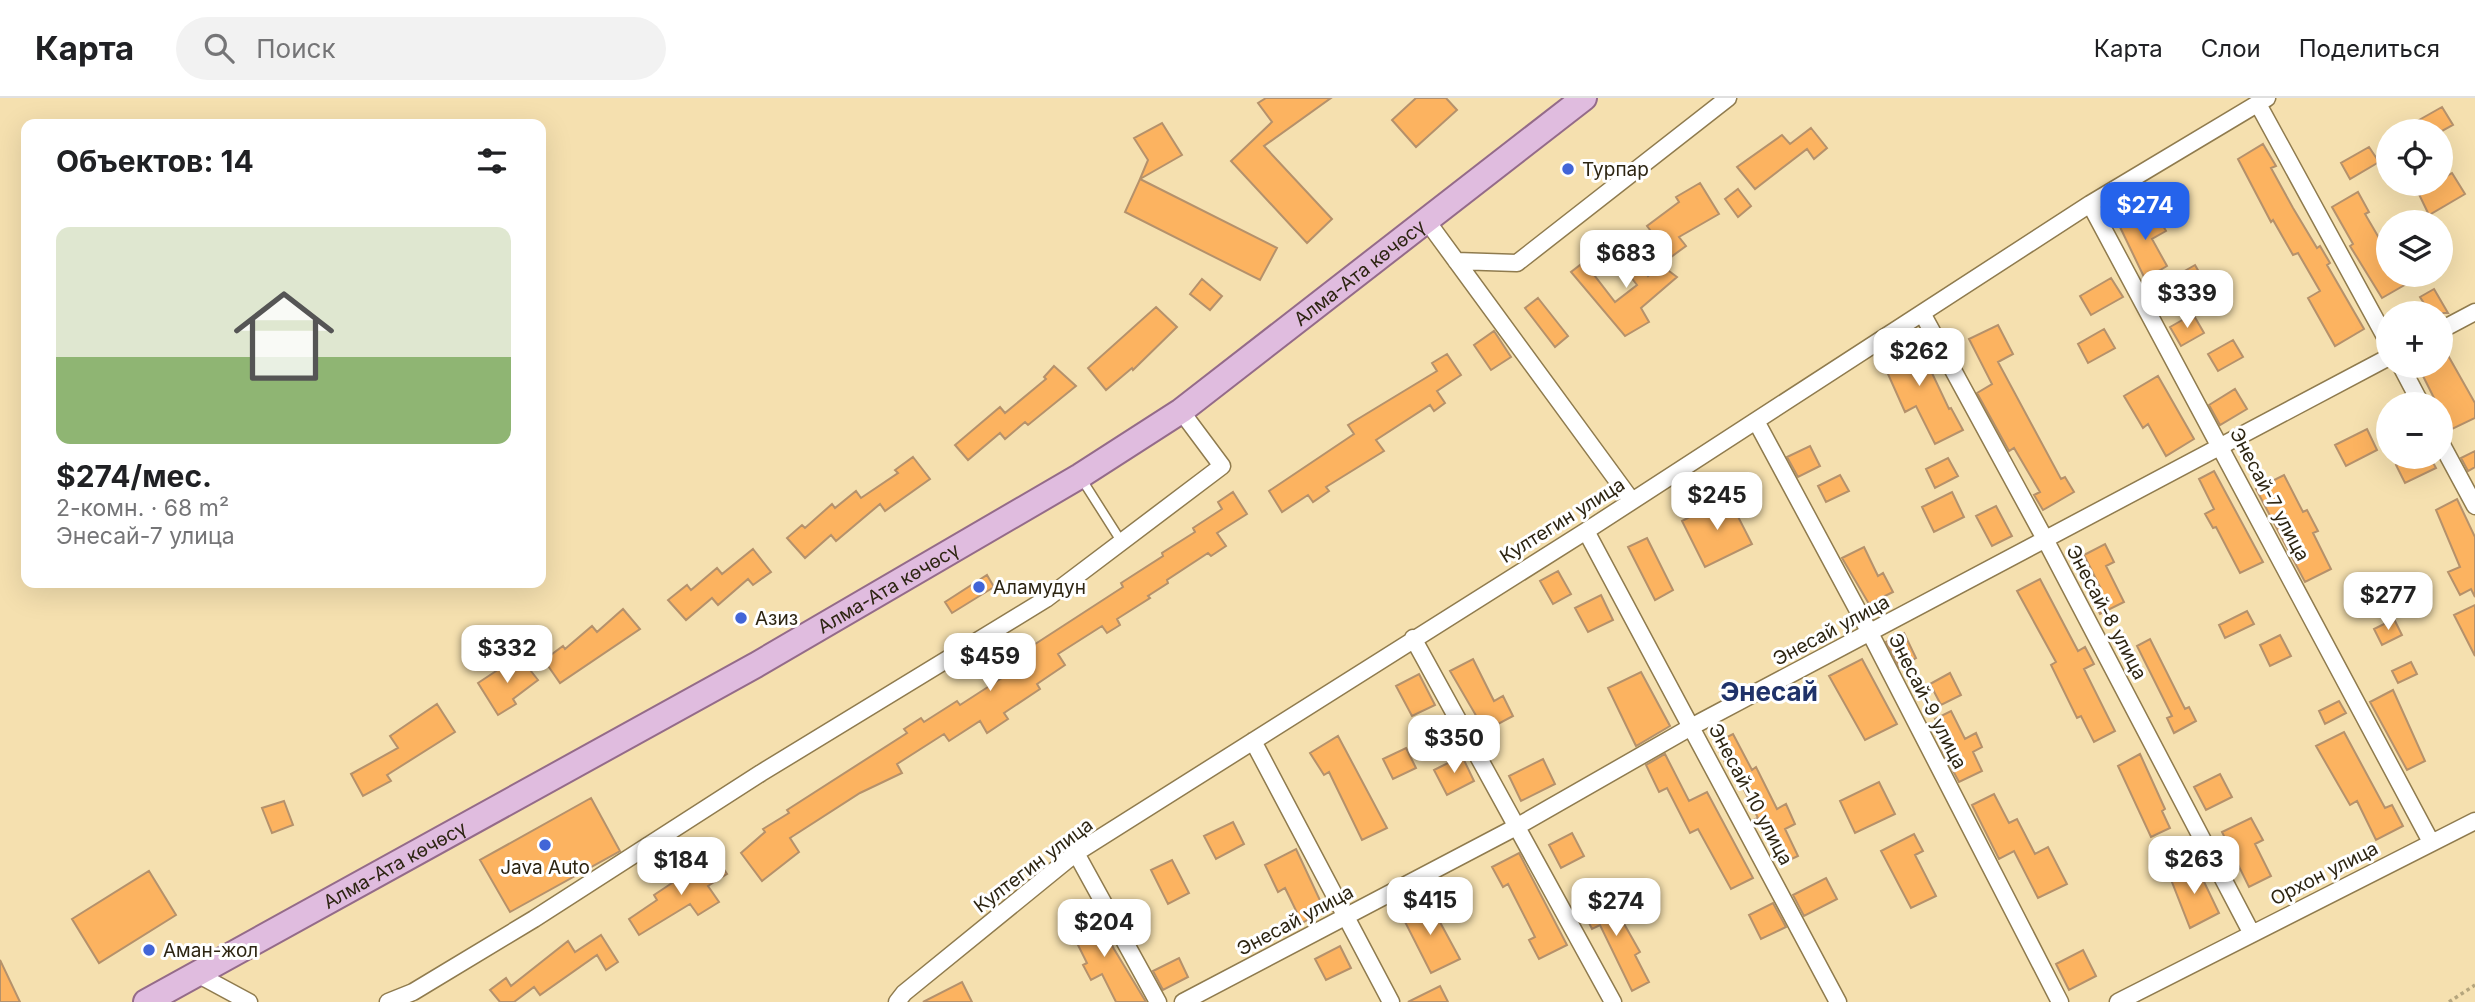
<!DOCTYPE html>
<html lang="ru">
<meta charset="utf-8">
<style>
body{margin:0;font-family:Inter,sans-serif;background:#f2f2f2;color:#202124;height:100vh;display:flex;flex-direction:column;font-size:26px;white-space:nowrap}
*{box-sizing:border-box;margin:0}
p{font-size:23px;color:#757577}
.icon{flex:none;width:38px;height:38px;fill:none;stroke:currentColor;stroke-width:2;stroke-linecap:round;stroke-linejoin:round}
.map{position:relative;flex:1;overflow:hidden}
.panel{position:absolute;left:21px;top:21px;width:525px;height:469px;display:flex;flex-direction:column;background:#fff;border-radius:14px;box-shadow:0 7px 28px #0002}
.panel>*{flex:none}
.controls{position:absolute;left:2376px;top:21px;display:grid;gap:14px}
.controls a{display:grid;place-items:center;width:77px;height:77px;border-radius:50%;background:#fff;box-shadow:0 7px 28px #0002;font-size:35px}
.price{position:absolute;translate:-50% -60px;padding:0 16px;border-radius:14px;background:#fff;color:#222;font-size:23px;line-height:46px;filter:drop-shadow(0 2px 4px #0008)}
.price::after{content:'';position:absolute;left:50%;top:42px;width:21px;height:16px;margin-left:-10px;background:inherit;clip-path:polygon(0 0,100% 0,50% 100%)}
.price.on{background:#2563eb;color:#fff}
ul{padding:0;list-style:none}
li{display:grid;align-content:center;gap:14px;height:371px;padding:0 35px}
li span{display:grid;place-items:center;height:217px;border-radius:14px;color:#555}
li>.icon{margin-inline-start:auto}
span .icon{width:126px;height:126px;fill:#fffc;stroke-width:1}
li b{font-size:30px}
h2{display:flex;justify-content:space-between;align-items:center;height:84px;padding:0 35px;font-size:30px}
header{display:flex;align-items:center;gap:42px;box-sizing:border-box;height:98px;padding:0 35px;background:#fff;border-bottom:2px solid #e0e0e0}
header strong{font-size:33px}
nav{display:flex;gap:38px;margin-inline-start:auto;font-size:24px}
.search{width:490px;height:63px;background:#f2f2f2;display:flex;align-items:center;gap:18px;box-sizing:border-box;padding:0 24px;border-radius:38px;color:#757577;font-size:26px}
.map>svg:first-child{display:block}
.building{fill:#fcb360;stroke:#b5916b;stroke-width:2}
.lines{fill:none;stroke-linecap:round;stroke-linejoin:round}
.service-casing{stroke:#8f7b4e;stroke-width:11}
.minor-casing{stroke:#8f7b4e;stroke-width:19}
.primary-casing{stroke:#946b89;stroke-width:28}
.path{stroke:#b5a57d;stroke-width:3.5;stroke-dasharray:3.5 3.5;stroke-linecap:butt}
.service{stroke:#fff;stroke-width:8}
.minor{stroke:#fff;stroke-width:16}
.primary{stroke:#e0bcdf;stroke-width:24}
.poi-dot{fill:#4265d7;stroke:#fff;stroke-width:2.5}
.labels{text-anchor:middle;stroke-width:6;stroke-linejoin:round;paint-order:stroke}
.poi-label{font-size:19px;fill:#2d2512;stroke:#fff;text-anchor:start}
.street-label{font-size:19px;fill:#2d2512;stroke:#fff}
.district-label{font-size:26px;font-weight:bold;fill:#203269;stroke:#fff}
</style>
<header>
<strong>Карта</strong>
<div class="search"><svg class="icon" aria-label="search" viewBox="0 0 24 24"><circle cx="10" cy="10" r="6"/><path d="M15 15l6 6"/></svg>Поиск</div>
<nav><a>Карта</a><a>Слои</a><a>Поделиться</a></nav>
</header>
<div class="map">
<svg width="2475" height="904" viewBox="0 0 2475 904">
<rect width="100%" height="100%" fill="#f5e0af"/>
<!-- building -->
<path class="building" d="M1266 0H1331L1264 48 1332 121 1307 145 1231 63 1272 24 1258 5Z
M1416 0H1446L1457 12 1416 49 1392 22Z
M2442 9 2453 27 2442 33H2426L2419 22Z
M1162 25 1182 57 1140 81 1148 62 1134 40Z
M1811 30 1827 50 1814 61 1807 51 1755 91 1737 69 1782 37 1790 46Z
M2263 46 2276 68 2271 70 2293 110 2317 150 2320 148 2330 165 2327 167 2364 231 2335 248 2308 200 2320 193 2298 155 2293 157 2273 122 2271 124 2238 61Z
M2369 49 2379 64 2350 81 2341 65Z
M2452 75 2465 96 2429 117 2414 86H2441V81Z
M1140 81 1277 150 1260 182 1125 114Z
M1700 85 1719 116 1679 139 1686 148 1671 159 1647 128 1679 104 1676 99Z
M1738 91 1751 108 1738 119 1725 101Z
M2358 94 2369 114 2365 116 2389 157V177H2422L2382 200 2350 148 2353 146 2332 109Z
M2152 109 2166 133 2152 141 2167 168 2145 181 2120 129Z
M1618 140 1648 178 1661 167 1677 179 1641 210 1649 224 1625 238 1571 174 1584 164 1615 204 1637 187 1607 148Z
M2195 167 2207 188 2186 200 2174 179Z
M2111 180 2123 199 2091 217 2080 198Z
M1202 181 1222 198 1210 212 1190 196Z
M2434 191 2448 215H2430L2420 199Z
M1538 200 1568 238 1555 249 1525 210Z
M1156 209 1177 229 1133 272 1132 270 1106 292 1088 270Z
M2193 216 2204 235 2181 248 2170 229Z
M1998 227 2013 256 1998 264 2061 381 2065 379 2074 394 2043 412 2034 397 2040 394 2014 350 2009 353 1977 295 1992 286 1969 241Z
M2104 231 2115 250 2088 265 2078 246Z
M1494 233 1511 259 1491 272 1474 247Z
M1913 235 1949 311 1951 310 1963 332 1935 346 1916 308 1905 314 1879 256Z
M2233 242 2243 259 2218 273 2208 256Z
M2441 245 2475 305V320L2450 332 2441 314V306H2437L2418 268H2441Z
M1447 256 1461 277 1437 293 1445 305 1434 313 1430 307 1376 342 1384 353 1326 389 1329 393 1313 404 1308 397 1282 414 1269 393 1354 336 1348 327 1437 273 1432 265Z
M1054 268 1076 288 1028 327 1025 324 1005 341 1000 335 968 362 955 347 1000 309 1005 315 1046 281 1044 279Z
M2158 278 2194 341 2166 358 2148 326 2143 330 2124 298Z
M2235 291 2247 311 2220 327 2209 307Z
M2367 331 2377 352 2346 368 2335 347Z
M1810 348 1820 368 1798 379 1787 359Z
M2475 353V369L2468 373 2461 360Z
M913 359 930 381 885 413 880 406 836 443 831 437 805 460 787 440 802 427 805 430 832 406 835 410 856 393 861 400 898 375 895 372Z
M2413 359H2430L2436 370 2405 385 2396 367Z
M1948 360 1958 378 1935 390 1926 371Z
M2214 373 2263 464 2240 475 2216 429 2213 430 2205 416 2214 411 2199 381Z
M1840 377 1849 393 1826 404 1818 388Z
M2284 377 2303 414 2307 412 2318 433 2313 435 2331 471 2305 484 2256 391Z
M1233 394 1247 416 1217 435 1226 448 1211 458 1208 455 1167 482 1168 485 1148 498 1150 500 1117 521 1120 527 1107 535 1102 528 1058 556 1065 567 1037 586 1040 591 1004 615 1008 621 987 635 980 623 949 643 944 636 897 666 902 675 860 695 790 740 799 754 762 783 741 755 765 734 763 731 789 715 787 712 907 635 904 631 921 620 924 624 957 603 960 607 1008 576 1004 570 1028 555 1026 552 1123 489 1121 485 1163 458 1162 455 1195 434 1193 430 1222 411 1218 404Z
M1952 394 1964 419 1934 434 1922 409Z
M1728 399 1752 446 1705 469 1682 423Z
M2457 401 2475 439V499L2471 491 2460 497 2448 474 2460 469 2436 412Z
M1996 408 2012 438 1992 448 1976 418Z
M1647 440 1673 492 1655 502 1628 449Z
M2105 446 2114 464 2106 468 2124 504 2100 516 2090 496 2101 491 2084 457Z
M1864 449 1878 478 1883 475 1893 494 1869 506 1842 460Z
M753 451 771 474 753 487 748 481 718 507 712 500 686 522 668 502 687 487 691 492 717 470 722 476Z
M1558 473 1571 496 1553 506 1540 483Z
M987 477 994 489 952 515 945 504Z
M2040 481 2078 553 2085 549 2094 566 2084 571 2115 633 2094 644 2081 618 2077 620 2051 567 2056 564 2017 493Z
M1601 497 1613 522 1588 534 1575 510Z
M2475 507V558L2454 517Z
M623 511 640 531 560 585 544 562 563 548 565 551 592 528 597 534Z
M2247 513 2254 526 2225 540 2219 527Z
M2394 521 2402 537 2382 547 2374 531Z
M1904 535 1916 560 1899 569 1886 544Z
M2280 537 2291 558 2270 568 2260 547Z
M2150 541 2185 611 2189 609 2196 623 2174 635 2167 620 2172 618 2137 548Z
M519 558 538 582 513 601 516 606 498 617 478 585Z
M1473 561 1494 603 1503 598 1513 618 1485 633 1450 573Z
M1862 561 1897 626 1865 642 1829 578Z
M2411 564 2417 576 2398 585 2392 573Z
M1641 574 1670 628 1636 648 1608 590Z
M1950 575 1961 597 1941 607 1930 586Z
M1419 576 1435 607 1412 618 1396 588Z
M2393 592 2425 663 2407 672 2370 604Z
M2339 603 2346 615 2325 626 2319 613Z
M437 606 455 634 387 677 391 683 363 698 351 676 398 650 390 638Z
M1951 613 1965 641 1976 635 1982 649 1973 654 1982 673 1959 684 1942 652 1949 649 1935 621Z
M2344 634 2385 710 2392 707 2403 728 2376 742 2357 703 2350 707 2316 648Z
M1733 636 1752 672 1756 669 1777 711 1786 706 1795 726 1785 731 1798 758 1781 766 1755 721 1758 720 1730 664 1726 666 1715 645Z
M1338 638 1387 730 1362 742 1329 674 1324 677 1310 655Z
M1406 650 1416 670 1393 681 1383 661Z
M1665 656 1689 703 1707 694 1753 780 1731 791 1698 731 1690 735 1667 690 1659 694 1646 667Z
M2140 656 2165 711 2162 713 2170 730 2151 739 2118 668Z
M1462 658 1474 683 1447 697 1434 672Z
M1543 661 1555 686 1521 703 1509 678Z
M2220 676 2232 699 2206 712 2194 689Z
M1879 684 1895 716 1855 735 1840 703Z
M1994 696 2009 725 2017 721 2035 756 2048 749 2067 786 2038 800 2014 753 1999 761 1972 707Z
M591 700 620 753 510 814 480 762Z
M284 703 293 727 272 735 262 710Z
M2251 720 2263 742 2255 746 2271 778 2249 789 2222 734Z
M1233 724 1244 746 1216 761 1204 738Z
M1572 735 1584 758 1561 770 1549 747Z
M1914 736 1923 753 1915 757 1936 798 1911 810 1881 753Z
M1296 751 1325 813 1302 825 1285 790 1278 794 1265 767Z
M1519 755 1567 847 1539 861 1529 842 1535 839 1508 786 1503 789 1492 769Z
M717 761 727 776 708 788 719 804 698 817 690 806 639 837 629 821 657 802 654 797 696 769 699 773Z
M1172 762 1189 795 1168 806 1151 772Z
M2196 767 2219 815 2190 830 2170 779Z
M149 773 176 817 99 865 72 821Z
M1826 780 1837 801 1804 818 1793 797Z
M1606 794 1640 854 1635 857 1649 884 1632 893 1600 827 1592 831 1580 807Z
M1428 802 1460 861 1431 875 1401 816Z
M1773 805 1786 829 1761 841 1749 817Z
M1095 814 1114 851 1146 904H1116L1102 876 1091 882 1083 867 1087 865 1068 827Z
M601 837 618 864 606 872 597 857 540 897 534 889 514 904H500L490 892 506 880 511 888 568 843 575 854Z
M1340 848 1351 870 1326 882 1315 861Z
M2083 852 2096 878 2069 892 2056 866Z
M1179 860 1188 879 1163 892 1153 873Z
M0 862 20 904H0Z
M962 884 972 904H923Z
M1440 888 1448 904H1408Z"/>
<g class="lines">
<defs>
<path id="service" d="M1081 380 1121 443"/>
<path id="minor" d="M2258 6 2389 246
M2090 106 2431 744
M1427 123 1632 403
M1456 163 1517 165 1728 0
M1922 215 2045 441 2252 836
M2441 232 2475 214
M2401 268 2421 306
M1756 323 1870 535 2060 904
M2441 345 2475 408
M1586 433 1838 904
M1413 540 1613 904
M1253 643 1391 904
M1076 755 1158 904
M197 876 249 904
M388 904 413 894 534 821 761 675 1046 501 1222 368 1181 313
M897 904 904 895 1076 755 1586 433 2090 106 2267 0
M1183 904 1518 728 1691 629 2389 259
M2118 904 2475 723"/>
<g id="primary">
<path id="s1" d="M146 904 756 567 1080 378 1181 313 1584 0"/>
</g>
</defs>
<!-- service casing -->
<use href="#service" class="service-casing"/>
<!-- minor casing -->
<use href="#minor" class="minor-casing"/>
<!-- primary casing -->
<use href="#primary" class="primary-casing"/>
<!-- path -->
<path class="path" d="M2449 904 2475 887"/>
<!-- service -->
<use href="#service" class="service"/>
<!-- minor -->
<use href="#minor" class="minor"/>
<!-- primary -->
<use href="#primary" class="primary"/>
</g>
<!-- markers -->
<g class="poi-dot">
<circle cx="1568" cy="71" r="7"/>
<circle cx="979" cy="489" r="7"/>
<circle cx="741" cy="520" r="7"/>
<circle cx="545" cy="747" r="7"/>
<circle cx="149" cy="852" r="7"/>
</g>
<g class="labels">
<!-- poi labels -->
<g class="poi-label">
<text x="1582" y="78">Турпар</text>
<text x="993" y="496">Аламудун</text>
<text x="755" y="527">Азиз</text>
<text x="545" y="776" text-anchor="middle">Java Auto</text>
<text x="163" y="859">Аман-жол</text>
</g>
<!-- street labels -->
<g class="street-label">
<text dy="7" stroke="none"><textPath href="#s1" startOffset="1418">Алма-Ата көчөсү</textPath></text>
<text transform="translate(2270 396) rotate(62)" y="7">Энесай-7 улица</text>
<text transform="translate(1562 422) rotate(-32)" y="7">Култегин улица</text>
<text dy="7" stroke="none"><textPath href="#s1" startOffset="850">Алма-Ата көчөсү</textPath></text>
<text transform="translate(2107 514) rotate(62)" y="7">Энесай-8 улица</text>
<text transform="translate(1831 532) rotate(-28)" y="7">Энесай улица</text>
<text transform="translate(1928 603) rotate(63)" y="7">Энесай-9 улица</text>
<text transform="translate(1751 696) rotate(62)" y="7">Энесай-10 улица</text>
<text dy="7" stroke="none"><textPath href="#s1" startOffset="284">Алма-Ата көчөсү</textPath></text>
<text transform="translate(1033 767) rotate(-37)" y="7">Култегин улица</text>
<text transform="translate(2324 775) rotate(-27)" y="7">Орхон улица</text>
<text transform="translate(1295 822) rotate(-28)" y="7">Энесай улица</text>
</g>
<!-- district labels -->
<g class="district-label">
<text x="1769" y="603">Энесай</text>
</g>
</g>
</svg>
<div class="controls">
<a><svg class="icon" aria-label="locate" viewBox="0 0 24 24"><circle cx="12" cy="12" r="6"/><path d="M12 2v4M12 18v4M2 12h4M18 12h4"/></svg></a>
<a><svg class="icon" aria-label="layers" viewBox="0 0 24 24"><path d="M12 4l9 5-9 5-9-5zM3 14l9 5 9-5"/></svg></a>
<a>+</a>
<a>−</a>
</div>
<b class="price on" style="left:2145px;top:144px">$274</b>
<b class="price" style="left:1626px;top:192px">$683</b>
<b class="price" style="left:2187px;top:232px">$339</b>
<b class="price" style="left:1919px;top:290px">$262</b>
<b class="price" style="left:1717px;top:434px">$245</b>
<b class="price" style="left:2388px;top:534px">$277</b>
<b class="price" style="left:507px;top:587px">$332</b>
<b class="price" style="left:990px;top:595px">$459</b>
<b class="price" style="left:1454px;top:677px">$350</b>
<b class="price" style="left:2194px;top:798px">$263</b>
<b class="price" style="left:681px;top:799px">$184</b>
<b class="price" style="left:1430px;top:839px">$415</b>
<b class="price" style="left:1616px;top:840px">$274</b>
<b class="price" style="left:1104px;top:861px">$204</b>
<section class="panel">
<h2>Объектов: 14<svg class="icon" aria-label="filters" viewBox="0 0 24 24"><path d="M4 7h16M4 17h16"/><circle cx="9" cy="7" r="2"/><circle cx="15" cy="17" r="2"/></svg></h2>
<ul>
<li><span style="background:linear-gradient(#dfe7d0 60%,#8fb573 0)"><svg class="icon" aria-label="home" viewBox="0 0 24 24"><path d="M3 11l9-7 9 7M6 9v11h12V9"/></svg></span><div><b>$274/мес.</b><p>2-комн. · 68 m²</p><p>Энесай-7 улица</p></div></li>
</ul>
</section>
</div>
